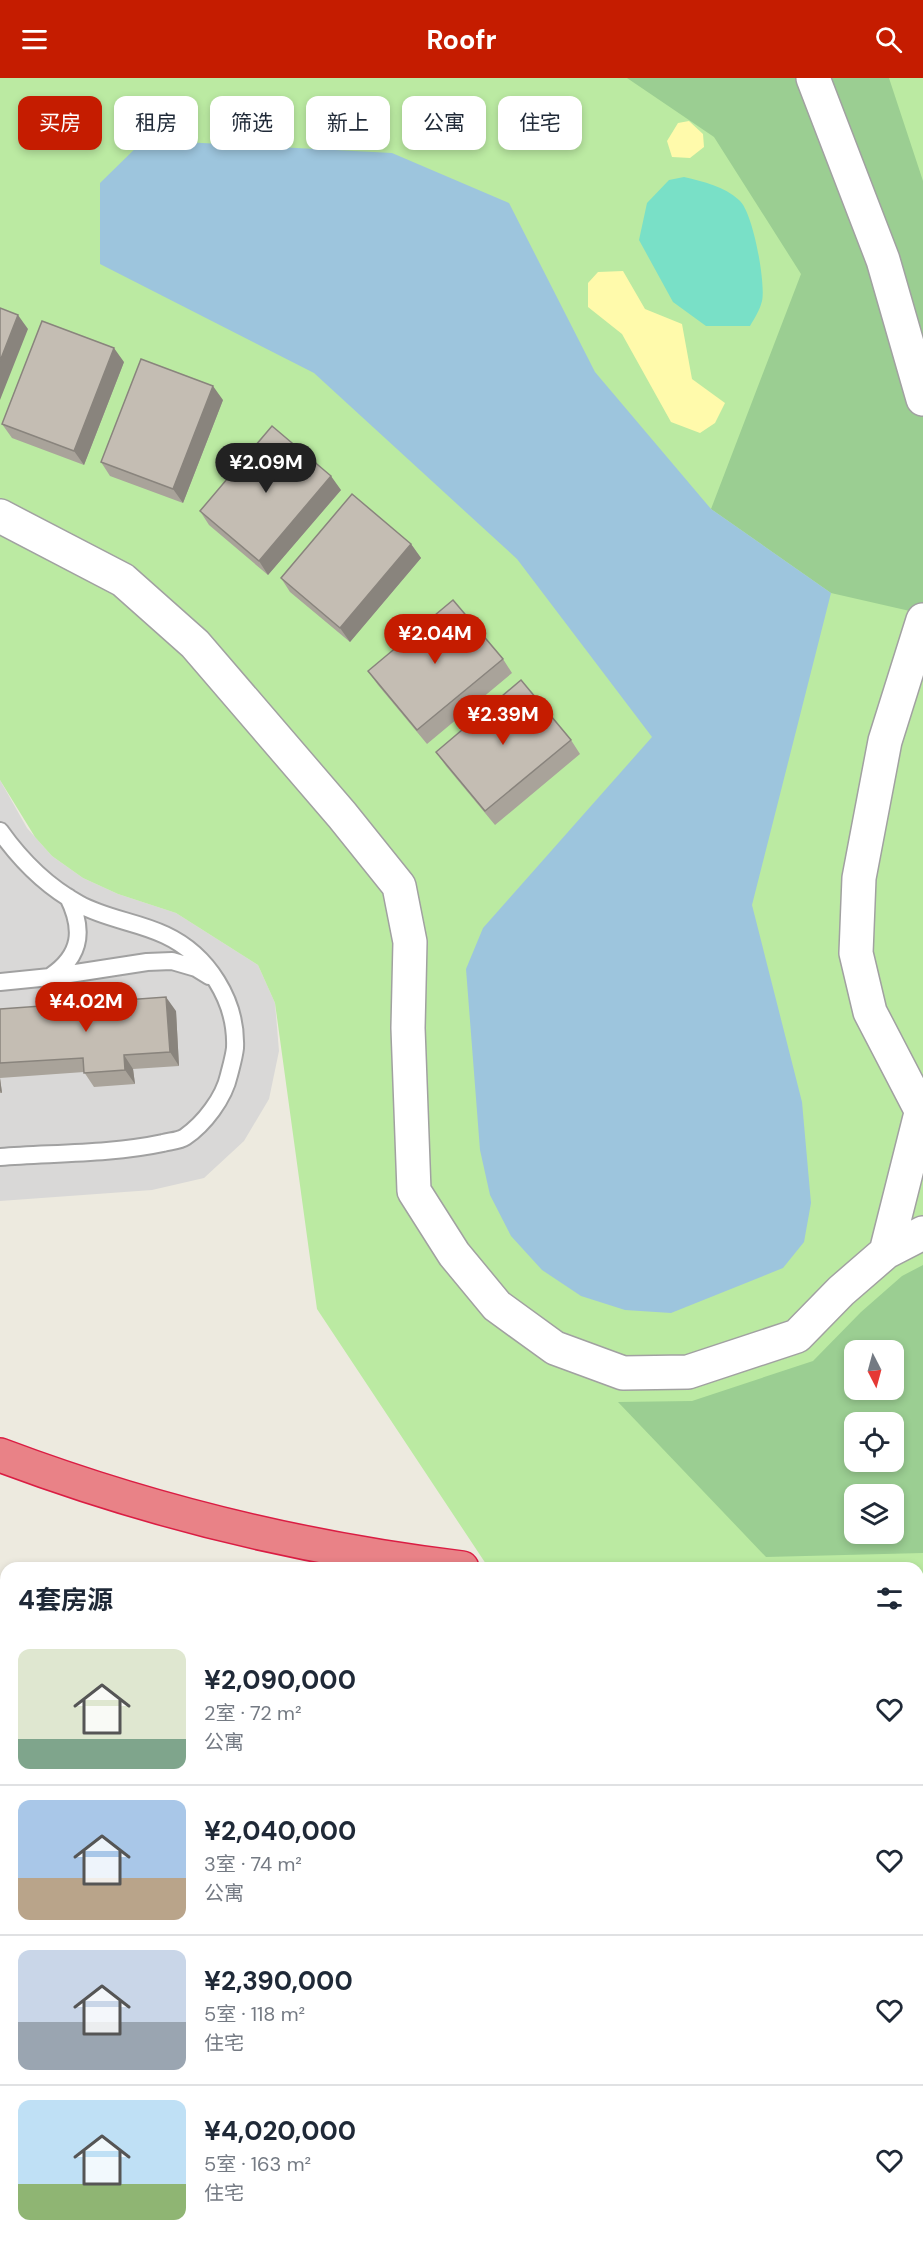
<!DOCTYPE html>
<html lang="zh">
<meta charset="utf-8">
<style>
body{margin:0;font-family:"DM Sans","Noto Sans SC",sans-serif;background:#f2f2f3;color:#1f2937;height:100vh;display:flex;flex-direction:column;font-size:22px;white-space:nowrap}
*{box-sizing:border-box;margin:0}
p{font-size:20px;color:#747a83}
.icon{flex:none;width:33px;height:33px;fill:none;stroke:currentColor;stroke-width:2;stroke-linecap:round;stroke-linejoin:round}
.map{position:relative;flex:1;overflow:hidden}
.panel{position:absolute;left:0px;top:1484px;width:924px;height:686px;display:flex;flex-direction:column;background:#fff;border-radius:18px 18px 0 0;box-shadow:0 3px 9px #0003}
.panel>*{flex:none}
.banner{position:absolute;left:18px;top:18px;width:600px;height:54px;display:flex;gap:12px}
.needle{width:39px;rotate:174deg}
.buttons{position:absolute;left:844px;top:1262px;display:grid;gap:12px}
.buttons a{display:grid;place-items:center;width:60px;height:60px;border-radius:12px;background:#fff;box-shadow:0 3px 9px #0003;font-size:30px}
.price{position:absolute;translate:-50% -51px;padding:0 14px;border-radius:21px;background:#c51c00;color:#fff;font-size:20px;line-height:39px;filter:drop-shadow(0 2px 3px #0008)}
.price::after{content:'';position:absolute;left:50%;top:36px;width:18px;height:14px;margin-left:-9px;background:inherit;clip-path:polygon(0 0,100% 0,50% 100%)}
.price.selected{background:#222;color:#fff}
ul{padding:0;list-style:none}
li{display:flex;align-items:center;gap:18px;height:150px;padding:0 18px}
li+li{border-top:2px solid #e0e1e3}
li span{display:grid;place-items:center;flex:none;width:168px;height:120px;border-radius:12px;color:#555}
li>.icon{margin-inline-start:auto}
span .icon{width:72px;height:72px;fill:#fffc;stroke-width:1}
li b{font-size:26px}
h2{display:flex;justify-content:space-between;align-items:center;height:72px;padding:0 18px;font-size:26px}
.chip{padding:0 21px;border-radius:12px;background:#fff;box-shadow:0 3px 9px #0003;font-size:21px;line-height:54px}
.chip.selected{background:#c51c00;color:#fff}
header{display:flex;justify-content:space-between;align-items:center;height:78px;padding:0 18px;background:#c51c00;color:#fff;font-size:27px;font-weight:700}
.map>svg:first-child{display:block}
.residential{fill:#d9d8d7}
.grass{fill:#bbeaa2;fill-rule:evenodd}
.forest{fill:#9bce92;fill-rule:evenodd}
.sand{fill:#fffaab}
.pitch{fill:#79e0c7}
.water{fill:#9dc5dd}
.pier{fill:#fff}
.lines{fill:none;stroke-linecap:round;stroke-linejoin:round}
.stream{stroke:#9dc5dd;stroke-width:10}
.lane-casing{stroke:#a1a1a1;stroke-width:20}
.street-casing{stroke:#a1a1a1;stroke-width:36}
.highway-casing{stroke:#da1d43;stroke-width:36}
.lane{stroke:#fff;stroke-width:16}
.street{stroke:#fff;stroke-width:33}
.highway{stroke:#e98287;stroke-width:33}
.wall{fill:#a9a39a}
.shaded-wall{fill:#89847d}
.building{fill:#c4bdb3;stroke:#89847d;stroke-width:1.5}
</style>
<header><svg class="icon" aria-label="menu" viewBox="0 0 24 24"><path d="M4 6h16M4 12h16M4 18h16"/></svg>Roofr<svg class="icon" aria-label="search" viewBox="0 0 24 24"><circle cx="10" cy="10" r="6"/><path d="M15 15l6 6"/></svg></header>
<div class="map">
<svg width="923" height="2168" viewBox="0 0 923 2168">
<rect width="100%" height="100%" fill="#edeadf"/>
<!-- residential -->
<path class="residential" d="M0 702 27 750 52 778 83 800 118 816 176 835 258 887 275 925 279 973 269 1021 244 1063 204 1100 152 1112 0 1123Z"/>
<!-- grass -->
<path class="grass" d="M0 0H923V1960L918 1954V1490L488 1489 317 1231 275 925 258 887 176 835 118 816 83 800 52 778 35 759 0 702ZM855 1272H894V1311H855ZM855 1344H894V1383H855ZM855 1416H894V1455H855Z"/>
<!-- forest -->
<path class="forest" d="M627 0H889L923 103V536L831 515 711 431 801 196 714 59Z
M923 1187V1475L766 1479 618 1324 692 1323 813 1283 861 1234 902 1198ZM855 1272H894V1311H855ZM855 1344H894V1383H855ZM855 1416H894V1455H855Z"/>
<!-- sand -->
<path class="sand" d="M689 43 703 56 704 69 690 80 672 79 667 63 678 45Z
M623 193 645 231 682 246 692 301 725 325 715 345 700 355 671 344 622 256 588 229V205L598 194Z"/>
<!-- pitch -->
<path class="pitch" d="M684 99C704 104 724 108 739 122 753 133 766 206 762 223 760 232 754 241 750 248H706L673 224 639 162 647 125 669 102Z"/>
<!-- water -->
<path class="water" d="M144 62 392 75 509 125 595 294 711 431 831 515 752 827 802 1024 811 1125 804 1164 783 1190 671 1235 625 1232 581 1218 542 1192 511 1158 490 1117 480 1072 466 891 483 850 652 659 517 481 314 295 100 186V105Z"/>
<!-- pier -->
<path class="pier" d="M918 1511H923V1665H918Z
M0 1529H6V1695H0Z"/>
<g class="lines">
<!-- stream -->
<path class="stream" d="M0 1986 6 1984
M918 2119 923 2126"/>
<defs>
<path id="lane" d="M0 753C22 784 46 808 79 826 106 841 138 844 165 857 208 877 237 923 235 970 234 979 231 989 229 997 224 1020 204 1046 185 1059 179 1063 170 1063 163 1065 112 1076 52 1075 0 1079
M51 898C82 877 84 851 68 819
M0 904 50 899 147 884 172 883 196 890 209 898"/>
<path id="street" d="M813 0 883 182 923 321
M0 438 123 502 195 566 342 737 399 808 410 864 408 950 414 1113 454 1176 497 1228 555 1270 623 1295 688 1294 797 1258 841 1213 886 1174 923 1155
M923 542 885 663 859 800 856 875 870 934 923 1036
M886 1174 921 1035"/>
<path id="highway" d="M0 1377C149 1433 304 1471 462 1490
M918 1519H923
M918 1545H923
M0 1560H6
M918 1626H923
M0 1644H6
M918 1694H923
M0 1934 6 1930"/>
</defs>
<!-- lane casing -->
<use href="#lane" class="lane-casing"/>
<!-- street casing -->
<use href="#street" class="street-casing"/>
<!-- highway casing -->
<use href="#highway" class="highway-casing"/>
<!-- lane -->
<use href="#lane" class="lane"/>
<!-- street -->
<use href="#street" class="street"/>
<!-- highway -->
<use href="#highway" class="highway"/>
</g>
<!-- wall -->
<path class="wall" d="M124 284 84 387 12 360 2 346Z
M223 322 183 425 110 398 101 384Z
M341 412 268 497 209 447 200 433Z
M411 466 421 480 350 564 290 514 281 500Z
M503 581 512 595 427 666 378 607 368 593Z
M571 662 580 676 495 747 446 688 436 674Z
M0 931 176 933 179 988 133 991 135 1006 94 1009 84 994 0 1000 2 1015H0Z"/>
<!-- shaded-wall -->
<path class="shaded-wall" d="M18 237 28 251 0 322V283Z
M114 270 124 284 84 387 74 373Z
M213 308 223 322 183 425 173 411Z
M331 398 341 412 268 497 259 483Z
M411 466 421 480 350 564 340 550Z
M166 919 176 933 179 988 170 974Z
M124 977 133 991 135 1006 125 992Z
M0 999V1000L2 1015 0 1013Z"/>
<!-- building -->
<path class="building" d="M0 230 18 237 0 283Z
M42 243 114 270 74 373 2 346Z
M141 281 213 308 173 411 101 384Z
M272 348 331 398 259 483 200 433Z
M352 416 411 466 340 550 281 500Z
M453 522 503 581 417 652 368 593Z
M521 602 571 662 485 733 436 674Z
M166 919 170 974 124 977 125 992 84 995 83 980 0 985V931Z"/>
</svg>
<div class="buttons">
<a><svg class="needle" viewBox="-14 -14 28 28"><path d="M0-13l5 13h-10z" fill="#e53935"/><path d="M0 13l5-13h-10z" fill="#747a83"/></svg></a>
<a><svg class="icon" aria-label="locate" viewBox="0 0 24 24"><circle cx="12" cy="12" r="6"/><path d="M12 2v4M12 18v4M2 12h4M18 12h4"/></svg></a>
<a><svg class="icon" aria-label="layers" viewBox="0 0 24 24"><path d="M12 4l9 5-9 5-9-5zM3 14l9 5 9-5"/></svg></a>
</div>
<b class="price selected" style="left:266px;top:416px">¥2.09M</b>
<b class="price" style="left:435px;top:587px">¥2.04M</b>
<b class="price" style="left:503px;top:668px">¥2.39M</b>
<b class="price" style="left:86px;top:955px">¥4.02M</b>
<div class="banner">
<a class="chip selected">买房</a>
<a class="chip">租房</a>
<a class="chip">筛选</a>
<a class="chip">新上</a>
<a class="chip">公寓</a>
<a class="chip">住宅</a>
</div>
<section class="panel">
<h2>4套房源<svg class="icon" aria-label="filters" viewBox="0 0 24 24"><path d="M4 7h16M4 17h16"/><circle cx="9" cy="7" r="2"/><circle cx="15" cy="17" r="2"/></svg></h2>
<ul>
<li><span style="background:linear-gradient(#dfe7d0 75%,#7fa58c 0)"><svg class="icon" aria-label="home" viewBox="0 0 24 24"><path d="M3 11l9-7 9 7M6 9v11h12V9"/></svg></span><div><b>¥2,090,000</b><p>2室 · 72 m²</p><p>公寓</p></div><svg class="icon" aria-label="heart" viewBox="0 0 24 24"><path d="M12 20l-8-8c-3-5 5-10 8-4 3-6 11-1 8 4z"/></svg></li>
<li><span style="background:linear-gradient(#a9c7e8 65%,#b9a48a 0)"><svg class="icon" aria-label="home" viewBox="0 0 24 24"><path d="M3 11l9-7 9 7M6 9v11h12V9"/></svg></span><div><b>¥2,040,000</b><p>3室 · 74 m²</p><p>公寓</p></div><svg class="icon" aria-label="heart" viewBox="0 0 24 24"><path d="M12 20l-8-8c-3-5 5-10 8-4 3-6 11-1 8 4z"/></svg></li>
<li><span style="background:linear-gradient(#c9d6e8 60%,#9aa5b1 0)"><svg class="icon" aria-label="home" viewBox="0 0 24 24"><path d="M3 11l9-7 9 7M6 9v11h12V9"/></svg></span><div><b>¥2,390,000</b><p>5室 · 118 m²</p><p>住宅</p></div><svg class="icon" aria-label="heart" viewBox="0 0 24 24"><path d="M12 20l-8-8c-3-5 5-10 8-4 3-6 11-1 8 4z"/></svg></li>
<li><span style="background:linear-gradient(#bfe0f5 70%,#8fb573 0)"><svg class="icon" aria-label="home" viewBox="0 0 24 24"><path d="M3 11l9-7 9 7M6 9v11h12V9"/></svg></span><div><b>¥4,020,000</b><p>5室 · 163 m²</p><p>住宅</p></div><svg class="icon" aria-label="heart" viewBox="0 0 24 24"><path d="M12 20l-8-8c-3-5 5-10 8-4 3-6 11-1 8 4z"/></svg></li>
</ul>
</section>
</div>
